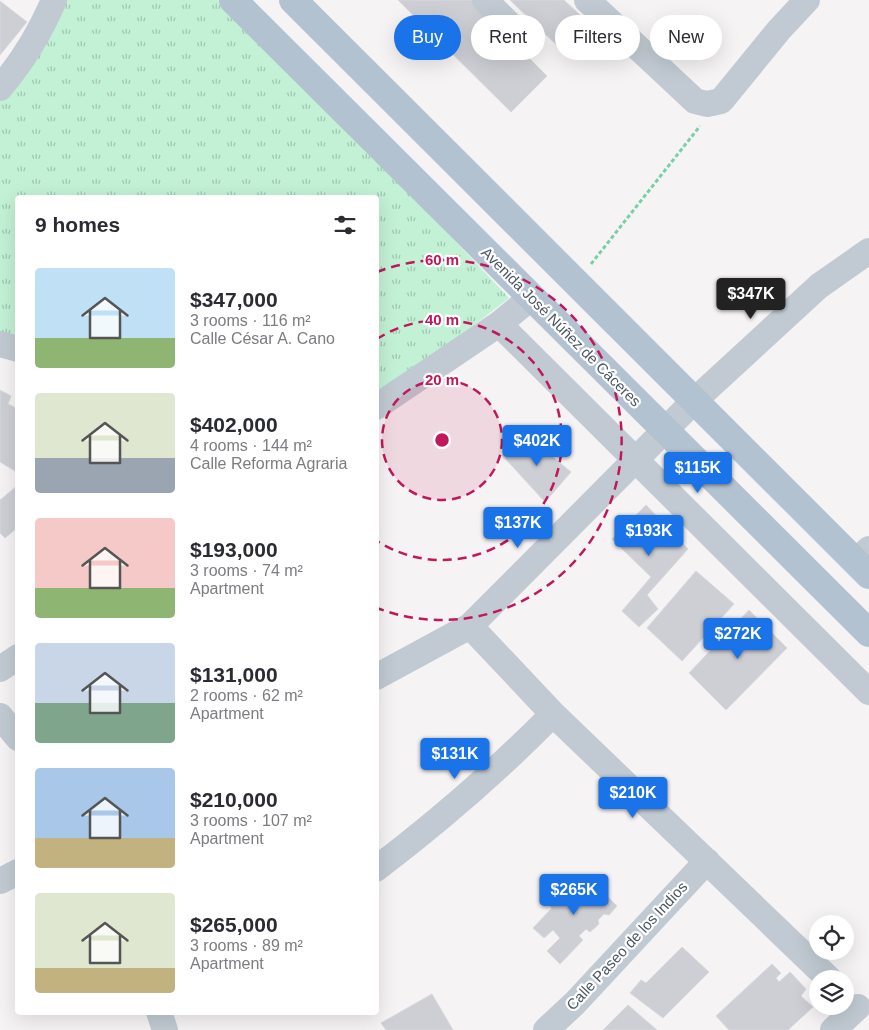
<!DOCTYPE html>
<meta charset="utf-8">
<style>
body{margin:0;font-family:Arial,sans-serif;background:#f7f7f7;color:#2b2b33;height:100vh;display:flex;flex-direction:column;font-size:19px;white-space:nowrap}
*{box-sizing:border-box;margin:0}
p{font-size:16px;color:#7c7c81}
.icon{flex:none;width:28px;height:28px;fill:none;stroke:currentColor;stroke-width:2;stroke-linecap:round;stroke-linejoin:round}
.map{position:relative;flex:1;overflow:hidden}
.panel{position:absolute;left:15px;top:195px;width:364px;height:820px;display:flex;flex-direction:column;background:#fff;border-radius:5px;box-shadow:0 5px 20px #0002}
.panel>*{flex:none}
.top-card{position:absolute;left:394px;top:15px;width:400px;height:45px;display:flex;gap:10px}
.buttons{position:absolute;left:809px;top:915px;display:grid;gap:10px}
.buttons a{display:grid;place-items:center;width:45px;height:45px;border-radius:50%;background:#fff;box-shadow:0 5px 20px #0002;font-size:25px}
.price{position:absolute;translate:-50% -42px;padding:0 11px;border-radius:5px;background:#1a73e8;color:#fff;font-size:16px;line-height:32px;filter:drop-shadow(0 1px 2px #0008)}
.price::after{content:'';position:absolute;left:50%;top:30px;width:15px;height:11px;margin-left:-8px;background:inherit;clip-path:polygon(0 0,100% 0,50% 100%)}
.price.active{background:#222;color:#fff}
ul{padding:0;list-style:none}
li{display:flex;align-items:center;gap:15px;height:125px;padding:0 20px}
li span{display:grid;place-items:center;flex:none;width:140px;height:100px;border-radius:5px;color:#555}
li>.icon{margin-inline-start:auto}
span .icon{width:60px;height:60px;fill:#fffc;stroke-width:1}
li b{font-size:21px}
h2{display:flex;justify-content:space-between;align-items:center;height:60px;padding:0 20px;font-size:21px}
.tag{padding:0 18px;border-radius:22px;background:#fff;box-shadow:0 5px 20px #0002;font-size:18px;line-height:45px}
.tag.active{background:#1a73e8;color:#fff}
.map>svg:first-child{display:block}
.park{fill:url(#park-tufts)}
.building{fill:#cdcfd5;stroke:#d7d9de}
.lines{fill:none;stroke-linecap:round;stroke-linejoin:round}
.path{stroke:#7ad0a6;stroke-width:3;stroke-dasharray:4 2.5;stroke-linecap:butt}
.minor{stroke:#c1cad2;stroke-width:26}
.major{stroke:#b3c2d1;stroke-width:28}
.ring{fill:none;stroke:#c2185b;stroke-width:2.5;stroke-dasharray:9 6}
.labels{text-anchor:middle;stroke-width:4.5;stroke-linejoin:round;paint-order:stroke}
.street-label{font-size:15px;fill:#4a5661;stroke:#fff}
.centre{fill:#c2185b;stroke:#fff;stroke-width:2.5}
.ring-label{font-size:15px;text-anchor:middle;font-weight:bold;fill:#c2185b;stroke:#fff;stroke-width:4.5;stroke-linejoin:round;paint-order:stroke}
</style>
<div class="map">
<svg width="869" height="1030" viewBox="0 0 869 1030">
<defs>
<pattern id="park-tufts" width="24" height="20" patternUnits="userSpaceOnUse" patternTransform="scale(1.25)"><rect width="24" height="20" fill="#c3f1d5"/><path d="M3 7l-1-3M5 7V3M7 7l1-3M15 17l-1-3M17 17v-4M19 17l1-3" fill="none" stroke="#a0c6b0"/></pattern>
</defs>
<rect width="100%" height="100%" fill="#f5f3f3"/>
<!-- park -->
<path class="park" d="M51 0H228L509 298 376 401V198H18L17 346 0 340V89Z"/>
<!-- building -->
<path class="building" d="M398 0H471L547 76 511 112Z
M510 0H564L595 29 568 56Z
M0 1 27 22 0 55Z
M0 390 11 396 8 404 18 409V466L15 471 0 462Z
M525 434 571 472 545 502 502 455Z
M18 485V527L5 538 0 533V500Z
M646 505 688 549 647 595 658 609 639 627 622 611 651 577 612 539Z
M696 571 734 604 682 661 647 628Z
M749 610 787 648 726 710 689 673Z
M585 875 617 906 609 915 604 914 598 920 599 924 590 932 586 929 579 936 583 940 560 964 547 951 560 938 553 930 544 938 533 928 552 908 549 905 567 887 570 890Z
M682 947 709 972 663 1018 630 993 641 980 646 983Z
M772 964 781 973 776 978 779 982 790 972 806 989 801 996 813 1007 788 1030H729L716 1016Z
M432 994 453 1030H386L381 1023Z
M628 1005 657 1030H603Z"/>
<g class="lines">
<!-- path -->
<path class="path" d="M591 264 700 126"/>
<!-- minor -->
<path class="minor" d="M485 0 525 40
M587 0 695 101 707 104 721 101 779 30 807 0
M0 88C23 61 40 33 54 0
M499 324 869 692
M0 344 18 349
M376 407 499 324 532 297
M856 562 869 549
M470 626 553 714 829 979
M0 669 18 657
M376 677 470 626 695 400 819 286 869 251
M0 716 18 738
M376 869C439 821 498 770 553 714
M0 881 18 872
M159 1012 165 1030
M546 1030 575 1003 707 861
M833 1030 858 1007"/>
<!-- major -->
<path class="major" d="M233 0 869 633
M293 0 869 575"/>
</g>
<!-- distance rings -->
<circle cx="442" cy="440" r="60" fill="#c2185b" fill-opacity=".12"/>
<g class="ring">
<circle cx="442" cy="440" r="60"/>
<path d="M377 339A120 120 0 1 1 377 541"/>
<path d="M377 272A180 180 0 1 1 377 608"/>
</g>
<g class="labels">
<!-- street labels -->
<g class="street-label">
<text transform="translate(561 327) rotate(45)" y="5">Avenida José Núñez de Cáceres</text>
<text transform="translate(627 946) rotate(-47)" y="5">Calle Paseo de los Indios</text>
</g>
</g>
<circle cx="442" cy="440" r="8" class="centre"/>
<g class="ring-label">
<text x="442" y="265">60 m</text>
<text x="442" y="325">40 m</text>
<text x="442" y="385">20 m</text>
</g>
</svg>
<div class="buttons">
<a><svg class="icon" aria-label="locate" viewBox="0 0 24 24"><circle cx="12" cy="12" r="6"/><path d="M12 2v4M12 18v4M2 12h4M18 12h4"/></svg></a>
<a><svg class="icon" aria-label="layers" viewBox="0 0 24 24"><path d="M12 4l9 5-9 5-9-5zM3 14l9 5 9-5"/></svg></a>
</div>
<b class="price active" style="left:751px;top:320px">$347K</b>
<b class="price" style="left:537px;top:467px">$402K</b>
<b class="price" style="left:698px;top:494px">$115K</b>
<b class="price" style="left:518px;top:549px">$137K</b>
<b class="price" style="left:649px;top:557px">$193K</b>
<b class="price" style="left:738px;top:660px">$272K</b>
<b class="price" style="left:455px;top:780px">$131K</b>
<b class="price" style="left:633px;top:819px">$210K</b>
<b class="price" style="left:574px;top:916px">$265K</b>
<div class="top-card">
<a class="tag active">Buy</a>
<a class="tag">Rent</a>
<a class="tag">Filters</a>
<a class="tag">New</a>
</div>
<section class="panel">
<h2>9 homes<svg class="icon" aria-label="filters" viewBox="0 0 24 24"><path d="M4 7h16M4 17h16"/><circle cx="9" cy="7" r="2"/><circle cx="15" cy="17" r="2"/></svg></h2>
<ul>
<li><span style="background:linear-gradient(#bfe0f5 70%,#8fb573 0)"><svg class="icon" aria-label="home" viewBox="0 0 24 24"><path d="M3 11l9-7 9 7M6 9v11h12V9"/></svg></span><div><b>$347,000</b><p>3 rooms · 116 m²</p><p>Calle César A. Cano</p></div></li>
<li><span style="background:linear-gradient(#dfe7d0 65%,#9aa5b1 0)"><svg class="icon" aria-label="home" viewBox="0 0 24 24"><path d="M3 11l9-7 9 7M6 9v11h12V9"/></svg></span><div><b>$402,000</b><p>4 rooms · 144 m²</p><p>Calle Reforma Agraria</p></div></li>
<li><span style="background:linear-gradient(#f6c9c9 70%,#8fb573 0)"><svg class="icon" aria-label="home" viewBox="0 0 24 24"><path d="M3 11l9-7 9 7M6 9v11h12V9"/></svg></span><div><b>$193,000</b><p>3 rooms · 74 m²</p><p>Apartment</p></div></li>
<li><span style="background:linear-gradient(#c9d6e8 60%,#7fa58c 0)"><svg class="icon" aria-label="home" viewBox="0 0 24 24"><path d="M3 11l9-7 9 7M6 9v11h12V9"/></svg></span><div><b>$131,000</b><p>2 rooms · 62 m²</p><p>Apartment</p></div></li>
<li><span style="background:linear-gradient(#a9c7e8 70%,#c2b280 0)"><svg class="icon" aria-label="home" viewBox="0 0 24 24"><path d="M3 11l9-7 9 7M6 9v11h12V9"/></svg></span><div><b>$210,000</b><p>3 rooms · 107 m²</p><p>Apartment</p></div></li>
<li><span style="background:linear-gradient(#dfe7d0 75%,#c2b280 0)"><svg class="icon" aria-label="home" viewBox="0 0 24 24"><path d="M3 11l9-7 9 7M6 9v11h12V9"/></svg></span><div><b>$265,000</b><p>3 rooms · 89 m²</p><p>Apartment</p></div></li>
</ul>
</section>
</div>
